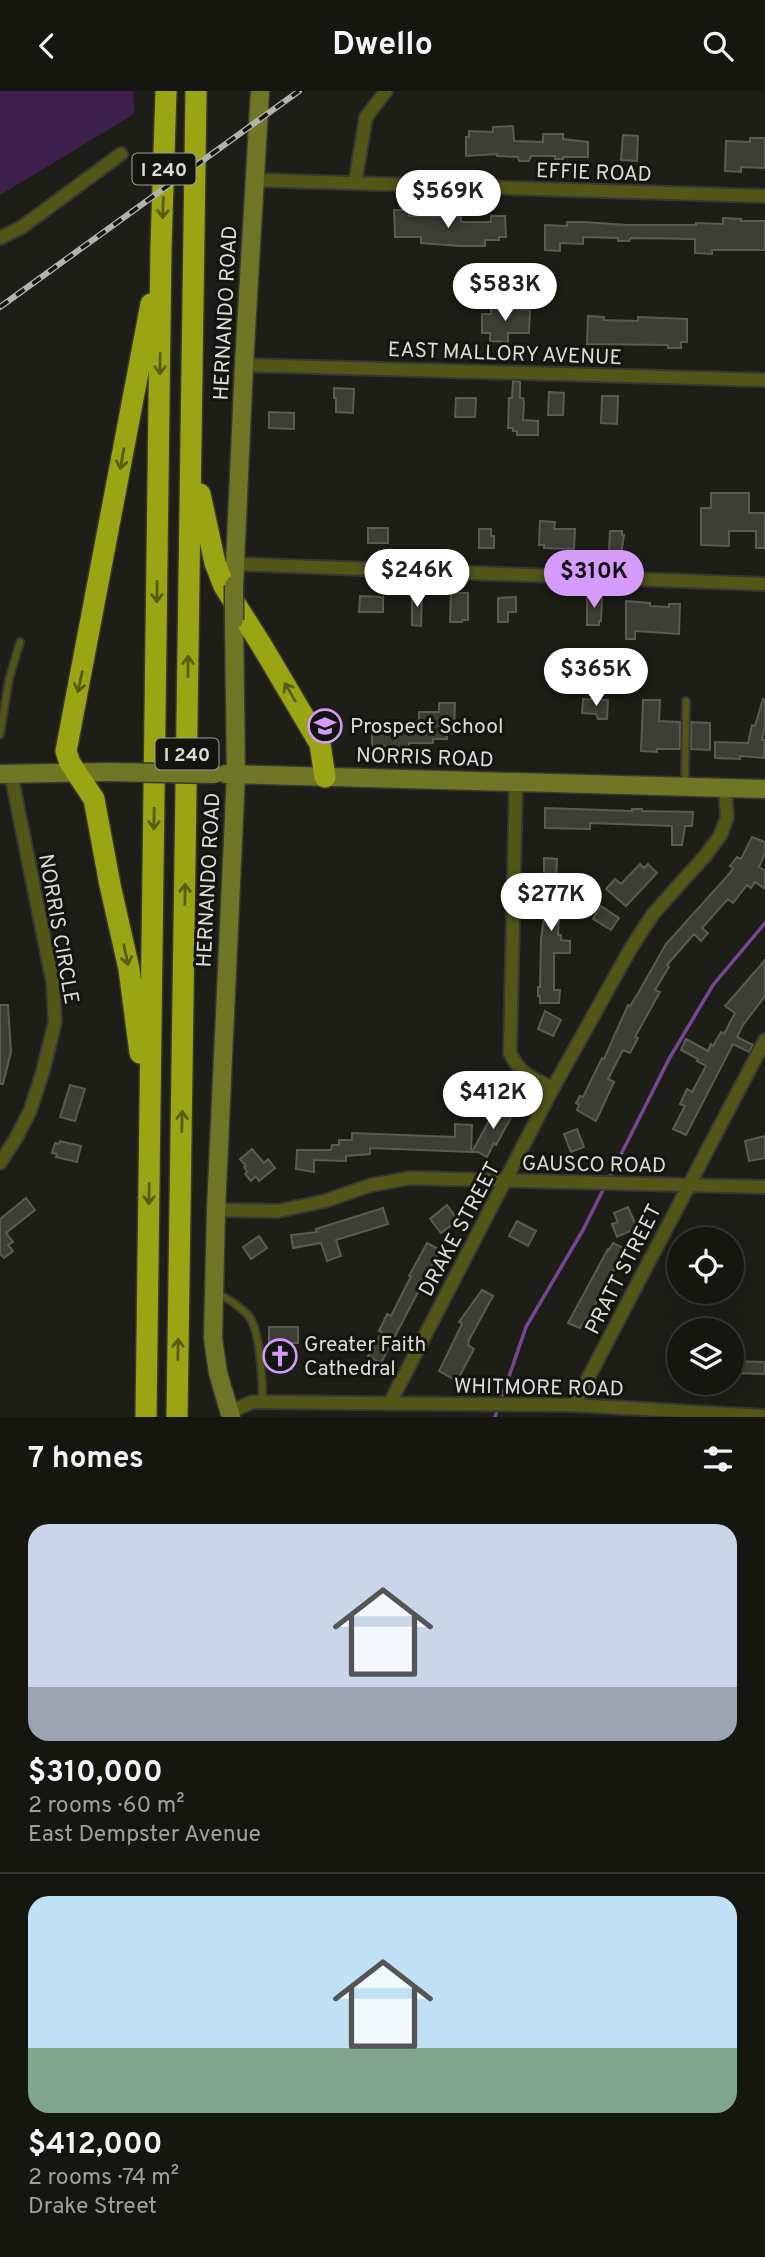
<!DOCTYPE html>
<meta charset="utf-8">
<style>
body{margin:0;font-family:Overpass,sans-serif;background:#1f1f1a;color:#f1f3f6;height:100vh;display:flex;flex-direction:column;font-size:26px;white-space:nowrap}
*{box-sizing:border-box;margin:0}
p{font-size:23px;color:#9e9f9f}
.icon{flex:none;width:38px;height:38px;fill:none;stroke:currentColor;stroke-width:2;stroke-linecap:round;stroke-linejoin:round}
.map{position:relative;height:1326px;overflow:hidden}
.sheet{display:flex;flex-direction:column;background:#161611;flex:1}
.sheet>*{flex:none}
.fabs{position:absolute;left:667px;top:1136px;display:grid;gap:14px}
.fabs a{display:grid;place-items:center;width:77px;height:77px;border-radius:50%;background:#161611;box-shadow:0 7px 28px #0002,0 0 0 2px #353531;font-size:35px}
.price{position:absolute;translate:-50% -60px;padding:0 16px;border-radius:24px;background:#fff;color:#222;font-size:23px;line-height:46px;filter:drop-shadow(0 2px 4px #0008)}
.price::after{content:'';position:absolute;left:50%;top:42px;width:21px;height:16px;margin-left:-10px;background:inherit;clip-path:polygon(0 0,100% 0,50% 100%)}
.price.selected{background:#d59bfa;color:#111}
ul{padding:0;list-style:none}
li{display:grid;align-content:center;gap:14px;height:371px;padding:0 28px}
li+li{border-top:2px solid #353531}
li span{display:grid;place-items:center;height:217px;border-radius:21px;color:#555}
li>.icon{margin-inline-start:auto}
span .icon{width:126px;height:126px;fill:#fffc;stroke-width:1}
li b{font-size:30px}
h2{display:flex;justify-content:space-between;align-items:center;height:84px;padding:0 28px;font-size:30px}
header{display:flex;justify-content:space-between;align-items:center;height:91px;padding:0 28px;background:#161611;font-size:32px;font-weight:700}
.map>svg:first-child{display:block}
.green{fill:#3e204f}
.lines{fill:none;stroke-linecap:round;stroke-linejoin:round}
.stream{stroke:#774794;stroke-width:3.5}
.building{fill:#3d3e36;stroke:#5a5b53;stroke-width:2}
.lane-casing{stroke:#383932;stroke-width:10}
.street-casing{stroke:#383932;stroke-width:16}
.secondary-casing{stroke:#383932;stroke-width:21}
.highway-casing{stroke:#383932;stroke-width:24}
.lane{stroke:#525718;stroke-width:6}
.street{stroke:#525718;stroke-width:12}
.secondary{stroke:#6f7626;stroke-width:18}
.highway{stroke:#9ba413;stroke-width:21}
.rail-casing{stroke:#b2b3ae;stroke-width:6}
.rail{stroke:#14150e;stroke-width:3.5;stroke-dasharray:10;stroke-linecap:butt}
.secondary-bridge-casing{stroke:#383932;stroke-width:21;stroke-linecap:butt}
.secondary-bridge{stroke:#6f7626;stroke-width:18}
.oneway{stroke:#585c10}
.labels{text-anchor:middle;stroke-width:6;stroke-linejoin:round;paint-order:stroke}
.shield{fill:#14150e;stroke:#9fa09b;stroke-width:2}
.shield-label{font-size:19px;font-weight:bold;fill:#dbdcd7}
.street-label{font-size:21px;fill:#dbdcd7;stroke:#14150e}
.poi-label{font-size:21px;fill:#dbdcd7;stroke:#14150e;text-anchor:start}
</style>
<header><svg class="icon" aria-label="back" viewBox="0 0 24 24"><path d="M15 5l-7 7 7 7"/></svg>Dwello<svg class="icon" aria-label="search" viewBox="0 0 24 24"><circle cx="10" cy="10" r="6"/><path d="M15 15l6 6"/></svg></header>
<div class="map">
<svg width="765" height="1326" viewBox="0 0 765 1326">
<rect width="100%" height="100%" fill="#1d1e17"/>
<!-- green -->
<path class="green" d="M0 0H133L134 23 0 104Z"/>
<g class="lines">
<!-- stream -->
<path class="stream" d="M608 1089 669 968 713 894 765 832
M495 1326 526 1236 583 1139 605 1095"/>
</g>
<!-- building -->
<path class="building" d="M513 35 514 50 543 51V43H563V48L588 51V66H563V68H555V65H531L529 70H519L518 66 497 65V63L466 65V46H469V40L493 41V36Z
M623 44 638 45 637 70 621 69Z
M750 47H765V77L741 76V81L725 80 726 50 750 51Z
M394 119H409V125L461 126V131H491V125H505L506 146H499V149H485V155H460L421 152V146H395Z
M723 127 741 128V130H765V159H712V163L695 162V148L631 147 629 150H618V147L583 146V153L560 152V160L545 159V134L567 135V131H583L628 134H696V132L723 133Z
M491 216 530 219 529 242H508V251L490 250V242H482V223H491Z
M588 225 604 226V229L638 230V226L687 228V251H681V257H668V254L587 253Z
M513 290 520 291V307H523L524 312 523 329 538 330V344H517V340H513V337H508L509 307H512Z
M334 297 354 298 353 322 336 321V307H334Z
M549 301 564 302 563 324H548Z
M602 305H618L617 333 601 332Z
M456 307H476L475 326H455Z
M269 321 294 322V338L269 337Z
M711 402H749V422H765V457H756V440H729V455L701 454V417H711Z
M540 430 555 431 554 438H575L574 458 544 457V454H539Z
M368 437H388V452H368Z
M479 438H491V445H494V457H479Z
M610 440H622V444H624L621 464H610L611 460H609Z
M412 502H422L421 535 412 534Z
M451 502H468V529H463L462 531H450Z
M360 505 383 506V521H359Z
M587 505H602L601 530H599V534H587Z
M516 506V521H508V531H498V507Z
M626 510 650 512V515L669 516V513H680L679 543 635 540V548H626Z
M583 608 608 609 607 628H598L596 623 582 622Z
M763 608 765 609V636L762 649H765L764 667 740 665V668L715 667V651L748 652 752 634 755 635Z
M643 609H660L659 630 680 631V658H657V661L641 660Z
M439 612H455L454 643H447V648H433V652H409V658L384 655V658L372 657V633H419V621H439Z
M691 631 710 632V659L691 658Z
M545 717 632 720V718H642V720L693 721 692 735H685L682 754H672V735L590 732V738L545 737Z
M752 746 765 751V762L759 776 765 780V798L755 791 751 797 747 794 733 812 728 808 702 837 708 842 701 850 694 843 667 874 669 876 655 899 660 901 635 946 638 947 630 962 623 959 608 988 614 991 596 1030 577 1019 579 1014 576 1012 580 1005 583 1006 602 967 604 968 628 914 630 915 637 904 666 853 730 782 733 777 730 775 737 766 741 768Z
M544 767 557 768 556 793H564V810H561V826H559L558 844H561V849L570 850V862H554V899H560L559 912H540V905H538V896H540L541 848 544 826Z
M640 773 644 777 648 773 657 782 626 815 606 798 615 788 621 793Z
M601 815 619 827 611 839 593 828Z
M765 869V905L743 934 737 946 753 954 749 961 733 953 686 1044 673 1038 685 1015 680 1013 687 998 692 1001 706 975 697 970 698 968 681 959 686 948 708 960 711 953 713 955 721 941 724 943 735 922 725 915Z
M0 914H8L11 961 3 993H0Z
M545 920 561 929 553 945 538 938Z
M70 994 85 998 75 1030 60 1026Z
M497 1015 513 1023 496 1054 494 1052 487 1066 478 1061H472Z
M455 1033 472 1034 471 1061 370 1057V1063L346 1065V1070L314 1069V1081L296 1078 297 1059H331L332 1054H339V1049H352V1042L455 1046Z
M577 1038 584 1056 571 1061 564 1043Z
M765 1045V1067L749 1070 745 1050Z
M60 1050 81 1055 77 1071 56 1066 57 1063 52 1062 55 1052 59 1053Z
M252 1058 264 1072 268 1068 275 1077 259 1090 256 1085 251 1090 245 1083 247 1081 244 1076 246 1075 240 1068Z
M26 1107 35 1119 6 1142 13 1151 8 1154 13 1160 4 1167 0 1163V1128Z
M447 1114 458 1129 441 1142 430 1128Z
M628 1116 637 1137 617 1146 612 1133 618 1131 614 1122Z
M383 1117 388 1133 336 1149 341 1165 327 1170 321 1152 293 1157 291 1144 317 1141 316 1138Z
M517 1130 536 1140 528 1155 509 1145Z
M259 1145 267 1157 251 1168 243 1156Z
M427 1152 440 1159 381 1272 368 1265 382 1241 379 1240 387 1223 391 1225 407 1193 411 1186 409 1185Z
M613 1152 625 1158 592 1220 580 1237 568 1232 608 1158 609 1159Z
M482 1199 493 1205 469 1249 468 1254 474 1258 457 1290 439 1280 461 1235 462 1232 459 1231Z
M269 1236H298V1252H292V1278H269Z
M732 1270 765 1271V1283L732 1282Z"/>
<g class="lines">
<defs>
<path id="lane" d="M0 644 9 588 20 551
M685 693 686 610
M216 1202C227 1207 240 1216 248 1224 261 1239 262 1291 263 1311"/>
<path id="street" d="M255 89 765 105
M355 92 366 26 386 0
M0 147 22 136 121 63
M244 274 765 289
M235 473 765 493
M516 691 510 962C519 982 533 988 553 997
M0 1072 15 1049 30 1020 43 980 55 931 53 892 11 683
M216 1119 278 1120 325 1110 371 1094 410 1087 765 1096
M390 1312 553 997 631 857 653 823 705 765 720 745 727 727 725 696
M574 1314 765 949
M230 1321 252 1311 574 1314 765 1325"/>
<path id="secondary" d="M234 494 244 274 260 0
M0 683 109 681
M226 683 765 698
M231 1326 218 1282 213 1247 216 1119 236 683 234 529"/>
<path id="highway" d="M200 403 215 472 224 495 262 555 320 653 325 686
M140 962 129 878 110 794 94 708 70 672 66 660 151 213
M146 1326 161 156 166 0
M177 1326 196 0"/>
</defs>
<!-- lane casing -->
<use href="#lane" class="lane-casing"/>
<!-- street casing -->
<use href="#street" class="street-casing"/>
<!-- secondary casing -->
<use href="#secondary" class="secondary-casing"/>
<!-- highway casing -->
<use href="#highway" class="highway-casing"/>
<!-- lane -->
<use href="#lane" class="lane"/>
<!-- street -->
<use href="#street" class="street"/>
<!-- secondary -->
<use href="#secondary" class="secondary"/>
<!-- highway -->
<use href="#highway" class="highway"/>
<defs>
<path id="rail" d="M0 216 299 0"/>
</defs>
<!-- rail casing -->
<use href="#rail" class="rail-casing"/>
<!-- rail -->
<use href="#rail" class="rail"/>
<defs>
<path id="secondary-bridge" d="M234 529V494
M109 681 215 683"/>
</defs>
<!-- secondary-bridge casing -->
<use href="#secondary-bridge" class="secondary-bridge-casing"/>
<!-- secondary-bridge -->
<use href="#secondary-bridge" class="secondary-bridge"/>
</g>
<!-- one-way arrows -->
<defs><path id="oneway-shaft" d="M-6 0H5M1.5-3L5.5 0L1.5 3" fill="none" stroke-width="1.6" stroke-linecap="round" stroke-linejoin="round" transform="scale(1.75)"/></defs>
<g class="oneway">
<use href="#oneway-shaft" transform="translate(163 117) rotate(92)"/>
<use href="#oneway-shaft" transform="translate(160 273) rotate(91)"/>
<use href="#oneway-shaft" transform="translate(122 368) rotate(100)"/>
<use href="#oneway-shaft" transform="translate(157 501) rotate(91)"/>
<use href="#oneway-shaft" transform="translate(188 575) rotate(-89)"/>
<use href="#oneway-shaft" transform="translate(80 591) rotate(102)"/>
<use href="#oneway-shaft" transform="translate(290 601) rotate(-120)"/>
<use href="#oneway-shaft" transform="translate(154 728) rotate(91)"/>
<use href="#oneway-shaft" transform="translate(185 803) rotate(-89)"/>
<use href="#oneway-shaft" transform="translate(126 864) rotate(78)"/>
<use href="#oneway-shaft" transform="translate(182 1030) rotate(-89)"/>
<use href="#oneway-shaft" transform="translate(149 1103) rotate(91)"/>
<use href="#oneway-shaft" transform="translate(178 1258) rotate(-89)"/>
</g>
<!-- icons -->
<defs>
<symbol id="school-ring" viewBox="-11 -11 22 22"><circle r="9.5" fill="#14150e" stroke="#d59bfa" stroke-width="1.5"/><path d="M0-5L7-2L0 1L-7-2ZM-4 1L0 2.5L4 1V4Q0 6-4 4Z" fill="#d59bfa"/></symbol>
<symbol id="church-ring" viewBox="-11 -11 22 22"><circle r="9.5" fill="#14150e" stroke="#d59bfa" stroke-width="1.5"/><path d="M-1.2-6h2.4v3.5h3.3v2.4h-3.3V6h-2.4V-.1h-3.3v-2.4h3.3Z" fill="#d59bfa"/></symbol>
</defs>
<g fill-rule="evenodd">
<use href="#school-ring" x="306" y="616" width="38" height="38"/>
<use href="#church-ring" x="261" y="1246" width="38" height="38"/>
</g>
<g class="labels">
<!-- shield labels -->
<g class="shield">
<rect x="132.5" y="62.5" width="63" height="31" rx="5"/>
<rect x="155.5" y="647.5" width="63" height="31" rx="5"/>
</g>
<g class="shield-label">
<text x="164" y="85">I 240</text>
<text x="187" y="670">I 240</text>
</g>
<!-- street labels -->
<g class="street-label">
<text transform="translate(594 81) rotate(2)" y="7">EFFIE ROAD</text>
<text transform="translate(225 222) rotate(-87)" y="7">HERNANDO ROAD</text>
<text transform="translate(505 262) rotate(2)" y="7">EAST MALLORY AVENUE</text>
<text transform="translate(425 666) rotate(2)" y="7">NORRIS ROAD</text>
<text transform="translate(208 789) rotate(-87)" y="7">HERNANDO ROAD</text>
<text transform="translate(59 838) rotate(80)" y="7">NORRIS CIRCLE</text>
<text transform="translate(594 1073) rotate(1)" y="7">GAUSCO ROAD</text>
<text transform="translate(459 1138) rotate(-62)" y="7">DRAKE STREET</text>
<text transform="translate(623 1178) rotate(-63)" y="7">PRATT STREET</text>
<text transform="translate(539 1296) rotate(1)" y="7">WHITMORE ROAD</text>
</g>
<!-- poi labels -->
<g class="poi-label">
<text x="350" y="642">Prospect School</text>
<text x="304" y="1260">Greater Faith<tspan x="304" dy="24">Cathedral</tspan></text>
</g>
</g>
</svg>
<div class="fabs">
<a><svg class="icon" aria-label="locate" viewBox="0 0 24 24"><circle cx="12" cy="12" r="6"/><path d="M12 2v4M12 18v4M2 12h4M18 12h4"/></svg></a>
<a><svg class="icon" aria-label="layers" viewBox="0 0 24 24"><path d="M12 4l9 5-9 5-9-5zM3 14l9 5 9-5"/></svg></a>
</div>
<b class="price" style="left:448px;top:139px">$569K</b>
<b class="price" style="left:505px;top:232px">$583K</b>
<b class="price" style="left:417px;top:518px">$246K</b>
<b class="price selected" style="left:594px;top:519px">$310K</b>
<b class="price" style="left:596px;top:617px">$365K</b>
<b class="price" style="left:551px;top:842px">$277K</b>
<b class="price" style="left:493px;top:1040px">$412K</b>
</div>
<section class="sheet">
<h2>7 homes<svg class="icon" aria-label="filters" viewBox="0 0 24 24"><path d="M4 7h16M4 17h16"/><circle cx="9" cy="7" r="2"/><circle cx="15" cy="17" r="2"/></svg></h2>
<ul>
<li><span style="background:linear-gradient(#c9d6e8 75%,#9aa5b1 0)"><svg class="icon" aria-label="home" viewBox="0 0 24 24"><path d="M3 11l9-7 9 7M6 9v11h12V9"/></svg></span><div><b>$310,000</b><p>2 rooms · 60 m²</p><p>East Dempster Avenue</p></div></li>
<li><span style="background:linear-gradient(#bfe0f5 70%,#7fa58c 0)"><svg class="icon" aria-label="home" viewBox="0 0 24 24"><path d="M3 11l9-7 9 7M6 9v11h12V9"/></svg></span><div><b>$412,000</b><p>2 rooms · 74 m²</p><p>Drake Street</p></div></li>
</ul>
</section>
